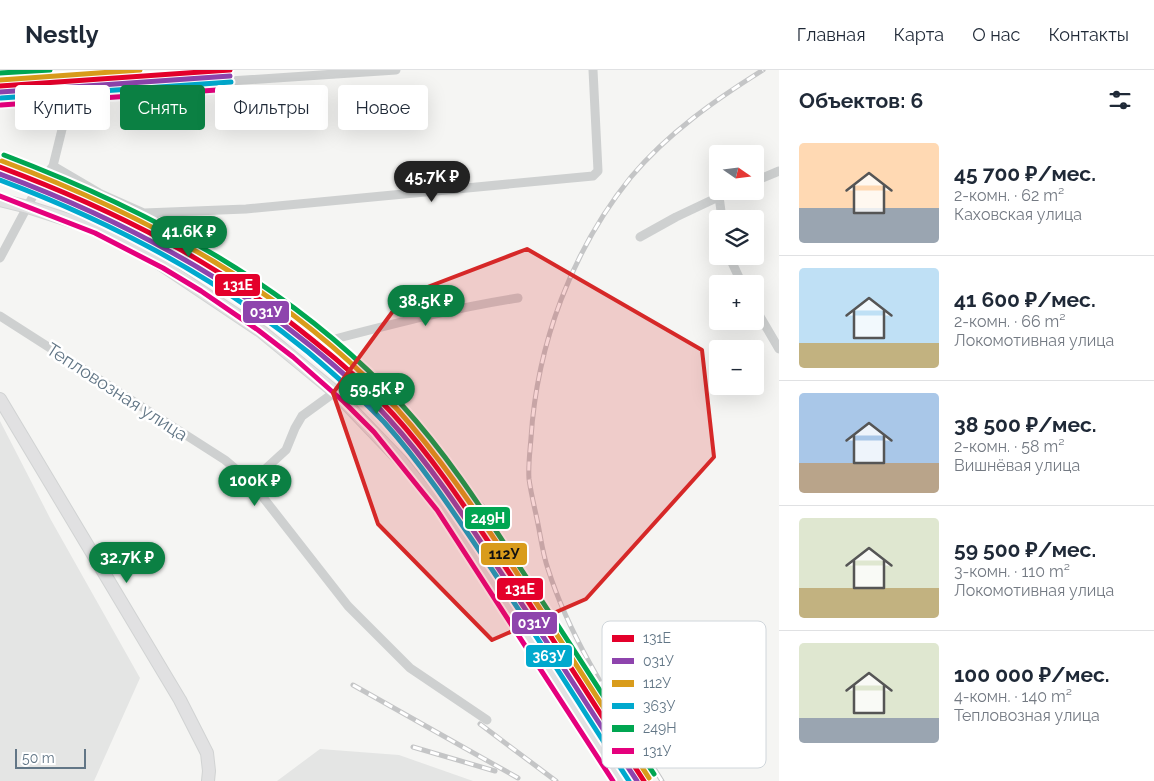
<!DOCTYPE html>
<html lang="ru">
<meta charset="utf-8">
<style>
body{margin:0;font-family:Raleway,sans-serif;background:#f2f2f3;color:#1f2937;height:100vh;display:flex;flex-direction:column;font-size:19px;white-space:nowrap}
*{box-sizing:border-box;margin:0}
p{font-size:16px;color:#747a83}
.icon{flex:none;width:28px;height:28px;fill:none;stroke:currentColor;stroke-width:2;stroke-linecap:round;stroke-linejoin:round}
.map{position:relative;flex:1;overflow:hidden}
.drawer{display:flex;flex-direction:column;background:#fff;width:375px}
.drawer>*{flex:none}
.top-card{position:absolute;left:15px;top:15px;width:475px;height:45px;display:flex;gap:10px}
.needle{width:32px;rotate:104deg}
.fabs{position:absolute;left:709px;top:75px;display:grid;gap:10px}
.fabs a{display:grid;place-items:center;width:55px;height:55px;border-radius:5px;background:#fff;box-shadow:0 5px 20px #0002;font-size:25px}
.scale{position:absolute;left:15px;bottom:12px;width:71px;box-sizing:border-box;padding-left:5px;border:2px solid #627686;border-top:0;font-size:14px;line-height:18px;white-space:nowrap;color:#627686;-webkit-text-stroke:4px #fff;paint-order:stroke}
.price{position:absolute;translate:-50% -42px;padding:0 11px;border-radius:18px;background:#0b8043;color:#fff;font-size:16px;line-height:32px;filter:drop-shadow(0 1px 2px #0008)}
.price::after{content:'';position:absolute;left:50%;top:30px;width:15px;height:11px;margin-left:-8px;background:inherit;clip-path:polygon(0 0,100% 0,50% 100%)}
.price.current{background:#222;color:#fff}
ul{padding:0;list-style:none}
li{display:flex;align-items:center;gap:15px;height:125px;padding:0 20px}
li+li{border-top:1px solid #e0e1e3}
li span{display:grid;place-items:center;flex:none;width:140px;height:100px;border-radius:5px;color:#555}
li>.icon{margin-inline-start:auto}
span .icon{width:60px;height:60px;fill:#fffc;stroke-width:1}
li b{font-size:21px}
h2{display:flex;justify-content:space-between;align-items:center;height:60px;padding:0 20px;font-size:21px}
.tag{padding:0 18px;border-radius:5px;background:#fff;box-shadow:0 5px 20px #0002;font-size:18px;line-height:45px}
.tag.current{background:#0b8043;color:#fff}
header{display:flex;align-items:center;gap:30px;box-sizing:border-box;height:70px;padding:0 25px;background:#fff;border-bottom:1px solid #e0e1e3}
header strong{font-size:24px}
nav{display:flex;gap:28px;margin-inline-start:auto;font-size:18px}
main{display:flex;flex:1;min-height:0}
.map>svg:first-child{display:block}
.built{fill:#e4e5e4}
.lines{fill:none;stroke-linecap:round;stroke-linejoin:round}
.secondary-casing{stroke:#d1d3d3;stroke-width:14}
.street{stroke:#ced0d0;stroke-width:9}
.secondary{stroke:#e1e1e2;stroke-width:12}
.rail-casing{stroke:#c4c5c6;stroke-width:5}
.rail{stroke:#fff;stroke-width:3;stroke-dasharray:9;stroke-linecap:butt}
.rail-1-casing{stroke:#fff;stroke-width:9}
.rail-2-casing{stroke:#fff;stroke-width:9}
.rail-3-casing{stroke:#fff;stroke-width:9}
.rail-4-casing{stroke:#fff;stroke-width:9}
.rail-5-casing{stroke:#fff;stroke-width:9}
.rail-6-casing{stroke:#fff;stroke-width:9}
.rail-1{stroke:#e4002b;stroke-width:5}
.rail-2{stroke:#8e44ad;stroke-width:5}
.rail-3{stroke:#d99c1b;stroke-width:5}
.rail-4{stroke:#00a9ce;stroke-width:5}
.rail-5{stroke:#00a651;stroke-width:5}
.rail-6{stroke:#e5007d;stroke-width:5}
.marked{fill:#d62828;fill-opacity:0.2;stroke:#d62828;stroke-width:4;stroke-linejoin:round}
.labels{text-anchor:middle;stroke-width:5;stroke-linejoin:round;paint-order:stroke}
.street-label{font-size:18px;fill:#627686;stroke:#fff}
.key{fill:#fff;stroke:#d0d6db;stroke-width:1}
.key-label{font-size:14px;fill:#627686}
.line-badge{stroke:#fff;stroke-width:2}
.badge-label{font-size:14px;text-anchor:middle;font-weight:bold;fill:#fff}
.pale-badge-label{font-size:14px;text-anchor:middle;font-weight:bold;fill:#111}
</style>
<header>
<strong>Nestly</strong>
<nav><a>Главная</a><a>Карта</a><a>О нас</a><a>Контакты</a></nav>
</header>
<main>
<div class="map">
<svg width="779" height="711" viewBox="0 0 779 711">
<rect width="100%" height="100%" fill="#f5f5f3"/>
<!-- built -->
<path class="built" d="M0 351 51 450 140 608 94 711H0Z
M320 679 399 685 473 711H277Z"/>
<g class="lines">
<defs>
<path id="secondary" d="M0 130 28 137 87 156 126 173 162 195 262 262 335 322 401 391 445 445 625 711
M0 329 180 630 207 683 209 701 208 711"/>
</defs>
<!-- secondary casing -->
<use href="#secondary" class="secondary-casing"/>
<!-- street -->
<path class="street" d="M53 96 99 123 144 143 331 270 371 305 489 447
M755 111 779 101
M719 126 722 149
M144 143 246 139 593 106 598 101 593 0
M640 167 676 147 731 121
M729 186 742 214
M0 188 41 111 53 96 68 35 79 21 396 0
M755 238 779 279
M0 246 225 390 251 412 348 536 410 598 487 650
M331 270C393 254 454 238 518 228
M251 412 286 380 295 358 302 346 335 322"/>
<!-- secondary -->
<use href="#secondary" class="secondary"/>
<defs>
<path id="rail" d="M0 9 131 0
M353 615 518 708
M480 654 556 711
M413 677 495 701
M662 711C620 644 572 575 548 499 543 485 541 469 538 454 535 439 531 424 529 409 528 396 530 381 531 368 537 274 572 180 631 107 668 63 715 30 763 0"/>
</defs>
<!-- rail casing -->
<use href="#rail" class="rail-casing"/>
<!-- rail -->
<use href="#rail" class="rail"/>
<defs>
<path id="rail-1" d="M0 16 230 0
M0 97C115 140 220 193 315 272 343 294 369 318 393 344 435 390 469 443 504 495 552 567 597 639 644 711"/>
<path id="rail-2" d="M0 22 230 6
M0 104C113 146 218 200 312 277 339 299 365 322 388 348 430 394 464 446 498 498 545 568 590 640 637 711"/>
<path id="rail-3" d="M0 10 140 0
M2 91C148 146 290 222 397 339 439 386 474 438 509 491 556 563 602 635 649 708"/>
<path id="rail-4" d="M1 28 231 12
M0 110C112 152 215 206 308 282 334 304 360 327 384 352 426 399 460 452 495 504 541 572 584 642 629 711"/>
<path id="rail-5" d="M0 3 50 0
M4 85C151 141 294 217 401 334 444 381 479 434 513 487 561 559 607 632 654 704"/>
<path id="rail-6" d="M1 35 231 19
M0 126 95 163 163 198 201 221 258 260 293 287 344 332 374 362 437 440 613 711"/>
</defs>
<!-- rail-1 casing -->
<use href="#rail-1" class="rail-1-casing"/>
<!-- rail-2 casing -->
<use href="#rail-2" class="rail-2-casing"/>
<!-- rail-3 casing -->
<use href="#rail-3" class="rail-3-casing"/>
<!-- rail-4 casing -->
<use href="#rail-4" class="rail-4-casing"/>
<!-- rail-5 casing -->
<use href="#rail-5" class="rail-5-casing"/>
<!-- rail-6 casing -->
<use href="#rail-6" class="rail-6-casing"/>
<!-- rail-1 -->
<use href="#rail-1" class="rail-1"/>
<!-- rail-2 -->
<use href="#rail-2" class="rail-2"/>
<!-- rail-3 -->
<use href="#rail-3" class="rail-3"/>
<!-- rail-4 -->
<use href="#rail-4" class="rail-4"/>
<!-- rail-5 -->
<use href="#rail-5" class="rail-5"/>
<!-- rail-6 -->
<use href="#rail-6" class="rail-6"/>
</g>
<!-- marked area -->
<path class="marked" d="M527 179 702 280 714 387 586 529 492 570 378 454 333 323 404 226Z"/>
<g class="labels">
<!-- street labels -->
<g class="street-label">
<text transform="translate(117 322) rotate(33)" y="6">Тепловозная улица</text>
</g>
</g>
<!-- legend -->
<rect x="602" y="551" width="164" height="147" rx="8" class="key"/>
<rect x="612" y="565" width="22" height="7" fill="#e4002b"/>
<rect x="612" y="588" width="22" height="6" fill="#8e44ad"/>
<rect x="612" y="610" width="22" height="7" fill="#d99c1b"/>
<rect x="612" y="633" width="22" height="6" fill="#00a9ce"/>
<rect x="612" y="655" width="22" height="7" fill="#00a651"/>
<rect x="612" y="678" width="22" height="6" fill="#e5007d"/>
<g class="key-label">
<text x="643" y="573">131Е</text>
<text x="643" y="596">031У</text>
<text x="643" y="618">112У</text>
<text x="643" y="641">363У</text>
<text x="643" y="663">249Н</text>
<text x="643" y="686">131У</text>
</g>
<g class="line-badge">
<rect x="214" y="203" width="47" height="24" rx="5" fill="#e4002b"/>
<rect x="242" y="230" width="48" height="24" rx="5" fill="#8e44ad"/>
<rect x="464" y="436" width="47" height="24" rx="5" fill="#00a651"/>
<rect x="480" y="472" width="48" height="24" rx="5" fill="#d99c1b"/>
<rect x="496" y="507" width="48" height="24" rx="5" fill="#e4002b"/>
<rect x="511" y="541" width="47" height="24" rx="5" fill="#8e44ad"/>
<rect x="525" y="574" width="48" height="24" rx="5" fill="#00a9ce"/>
</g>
<g class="badge-label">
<text x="238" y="220">131Е</text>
<text x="266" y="247">031У</text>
<text x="488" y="453">249Н</text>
<text x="520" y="524">131Е</text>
<text x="534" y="558">031У</text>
<text x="549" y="591">363У</text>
</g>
<g class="pale-badge-label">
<text x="504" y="489">112У</text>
</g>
</svg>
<div class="fabs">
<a><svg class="needle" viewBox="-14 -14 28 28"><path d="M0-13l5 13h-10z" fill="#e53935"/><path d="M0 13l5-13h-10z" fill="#747a83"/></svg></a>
<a><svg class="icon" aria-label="layers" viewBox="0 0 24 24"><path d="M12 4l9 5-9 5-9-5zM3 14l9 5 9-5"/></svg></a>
<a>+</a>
<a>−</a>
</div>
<div class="scale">50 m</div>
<b class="price current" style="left:432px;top:133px">45.7K ₽</b>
<b class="price" style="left:189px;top:188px">41.6K ₽</b>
<b class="price" style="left:426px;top:257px">38.5K ₽</b>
<b class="price" style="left:377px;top:345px">59.5K ₽</b>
<b class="price" style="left:255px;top:437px">100K ₽</b>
<b class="price" style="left:127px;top:514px">32.7K ₽</b>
<div class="top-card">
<a class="tag">Купить</a>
<a class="tag current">Снять</a>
<a class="tag">Фильтры</a>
<a class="tag">Новое</a>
</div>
</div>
<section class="drawer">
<h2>Объектов: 6<svg class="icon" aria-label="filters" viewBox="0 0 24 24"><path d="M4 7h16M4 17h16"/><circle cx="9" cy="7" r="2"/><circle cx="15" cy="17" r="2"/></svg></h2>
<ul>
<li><span style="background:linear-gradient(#ffd9b3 65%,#9aa5b1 0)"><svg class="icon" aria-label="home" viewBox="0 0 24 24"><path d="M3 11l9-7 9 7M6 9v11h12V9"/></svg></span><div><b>45 700 ₽/мес.</b><p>2-комн. · 62 m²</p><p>Каховская улица</p></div></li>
<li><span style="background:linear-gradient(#bfe0f5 75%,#c2b280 0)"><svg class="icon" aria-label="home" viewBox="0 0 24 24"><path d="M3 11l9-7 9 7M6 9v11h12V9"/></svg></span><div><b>41 600 ₽/мес.</b><p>2-комн. · 66 m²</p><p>Локомотивная улица</p></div></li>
<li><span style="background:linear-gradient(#a9c7e8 70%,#b9a48a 0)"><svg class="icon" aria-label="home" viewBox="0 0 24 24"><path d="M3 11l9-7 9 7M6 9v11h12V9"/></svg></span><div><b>38 500 ₽/мес.</b><p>2-комн. · 58 m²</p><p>Вишнёвая улица</p></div></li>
<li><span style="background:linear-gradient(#dfe7d0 70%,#c2b280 0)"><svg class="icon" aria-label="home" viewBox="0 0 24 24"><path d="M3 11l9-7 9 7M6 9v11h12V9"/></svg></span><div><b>59 500 ₽/мес.</b><p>3-комн. · 110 m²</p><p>Локомотивная улица</p></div></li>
<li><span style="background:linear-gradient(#dfe7d0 75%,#9aa5b1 0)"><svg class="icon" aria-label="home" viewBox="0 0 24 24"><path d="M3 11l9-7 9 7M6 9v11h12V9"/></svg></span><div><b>100 000 ₽/мес.</b><p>4-комн. · 140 m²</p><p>Тепловозная улица</p></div></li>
</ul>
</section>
</main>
